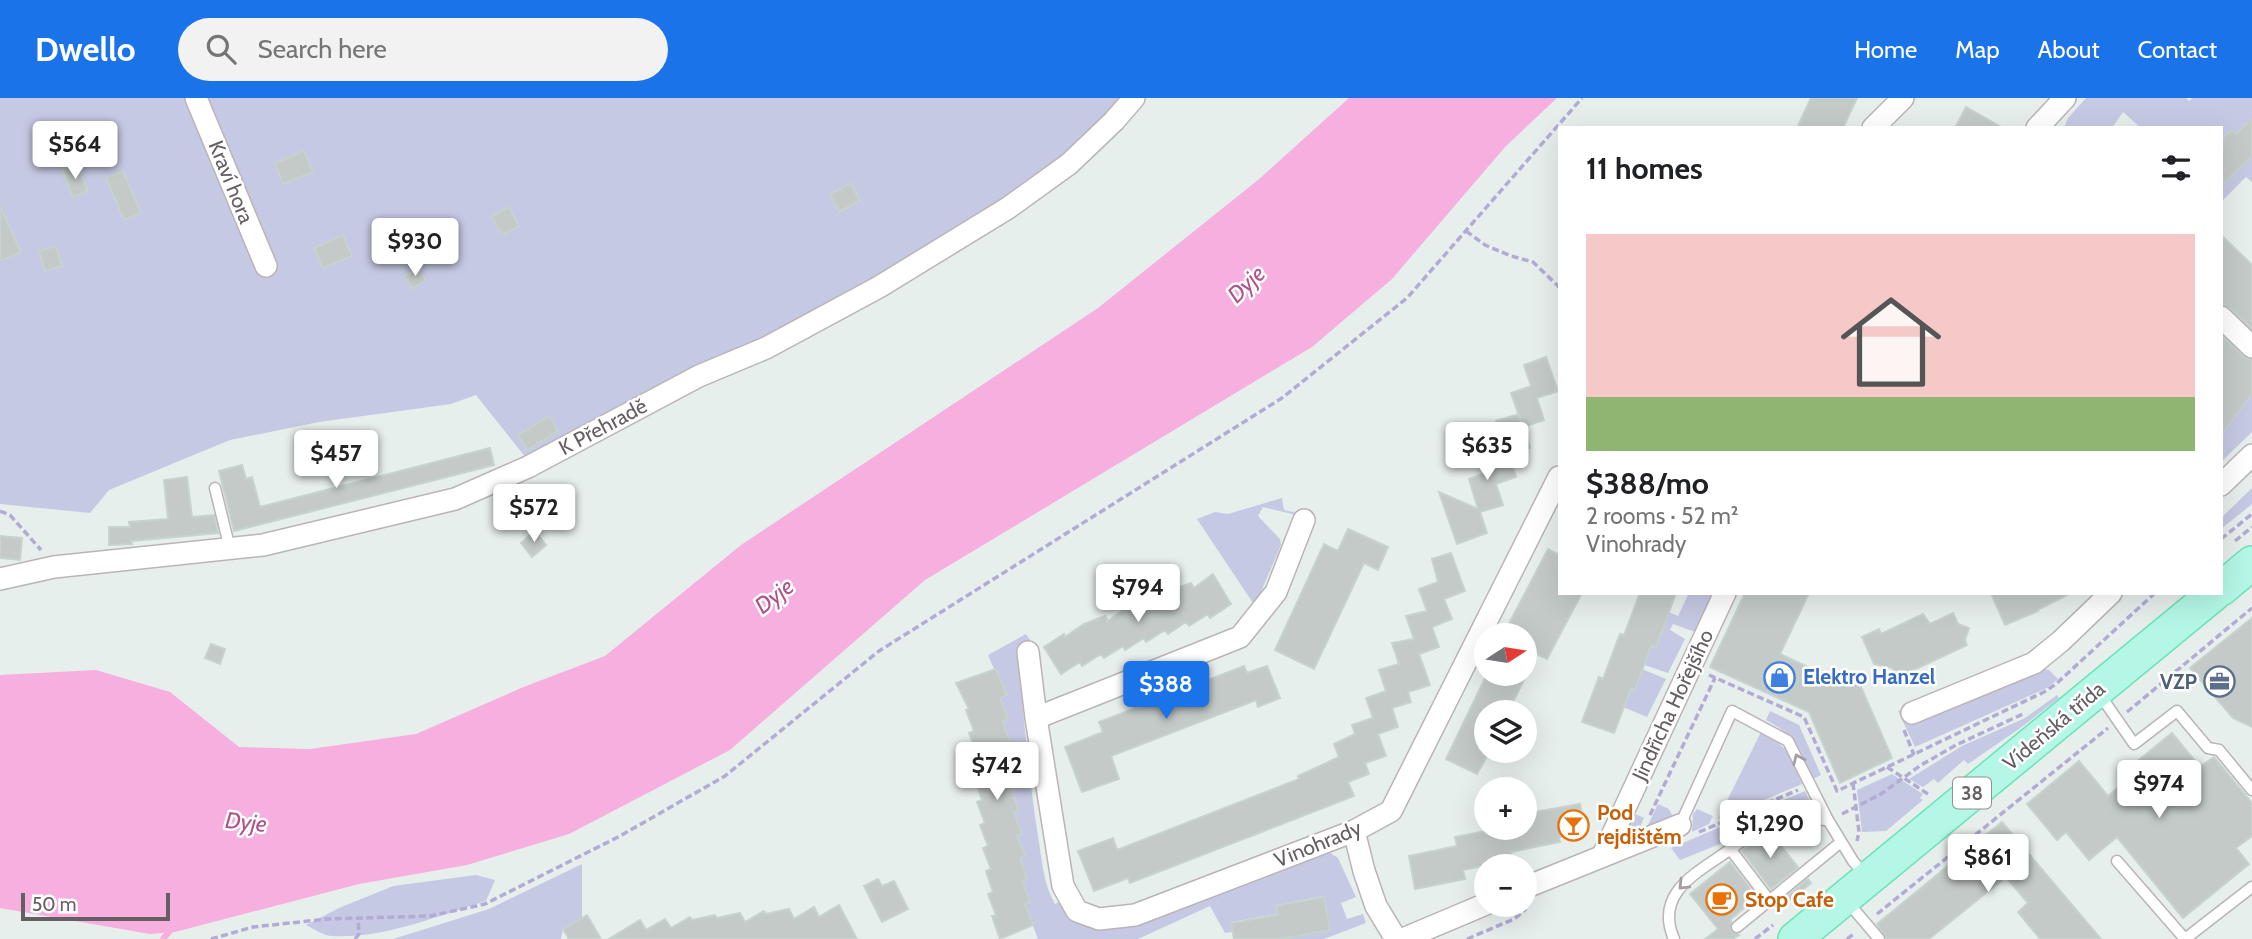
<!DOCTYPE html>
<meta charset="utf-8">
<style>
body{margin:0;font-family:Cabin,sans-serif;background:#f2f2f2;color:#202124;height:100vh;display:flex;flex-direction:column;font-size:26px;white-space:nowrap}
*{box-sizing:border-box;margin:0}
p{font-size:23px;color:#757577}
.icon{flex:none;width:38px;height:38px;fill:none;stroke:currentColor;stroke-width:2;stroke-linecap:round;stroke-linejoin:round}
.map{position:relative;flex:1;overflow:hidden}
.drawer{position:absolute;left:1558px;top:28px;width:665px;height:469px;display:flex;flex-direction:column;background:#fff;border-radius:0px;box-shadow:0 7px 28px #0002}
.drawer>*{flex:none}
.needle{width:46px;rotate:78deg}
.tools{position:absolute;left:1474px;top:525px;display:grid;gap:14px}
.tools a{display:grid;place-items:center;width:63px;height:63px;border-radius:50%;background:#fff;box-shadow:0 7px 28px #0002;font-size:35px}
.scale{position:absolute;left:21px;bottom:18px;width:149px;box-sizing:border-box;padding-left:7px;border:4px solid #655e62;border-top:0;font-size:19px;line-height:24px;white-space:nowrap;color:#655e62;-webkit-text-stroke:5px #fff;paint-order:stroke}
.price{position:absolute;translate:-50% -60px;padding:0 16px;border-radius:7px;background:#fff;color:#222;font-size:23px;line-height:46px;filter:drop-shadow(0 2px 4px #0008)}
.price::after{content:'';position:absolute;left:50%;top:42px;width:21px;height:16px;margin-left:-10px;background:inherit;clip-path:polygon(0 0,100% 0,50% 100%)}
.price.current{background:#1a73e8;color:#fff}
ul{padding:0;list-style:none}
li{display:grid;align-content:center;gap:14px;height:371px;padding:0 28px}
li span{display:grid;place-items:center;height:217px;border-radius:0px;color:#555}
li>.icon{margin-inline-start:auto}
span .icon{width:126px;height:126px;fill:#fffc;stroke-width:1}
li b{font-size:30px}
h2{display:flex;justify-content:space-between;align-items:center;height:84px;padding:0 28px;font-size:30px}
header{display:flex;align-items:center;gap:42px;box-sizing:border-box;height:98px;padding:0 35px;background:#1a73e8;color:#fff}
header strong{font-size:33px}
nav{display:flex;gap:38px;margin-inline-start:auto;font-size:24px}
.search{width:490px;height:63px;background:#f2f2f2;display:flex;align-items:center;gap:18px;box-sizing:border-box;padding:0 24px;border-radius:38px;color:#757577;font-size:26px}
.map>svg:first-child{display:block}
.green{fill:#c6c9e3}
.water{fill:#f6afde}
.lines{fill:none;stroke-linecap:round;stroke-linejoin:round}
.stream{stroke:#f6afde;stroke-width:6}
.building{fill:#c3cac7;stroke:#c6d3ce;stroke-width:2}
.service-casing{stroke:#bab4b7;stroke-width:13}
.minor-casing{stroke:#bab4b7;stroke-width:24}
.primary-casing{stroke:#6ce3b6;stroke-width:36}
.path{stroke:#b2abd4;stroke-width:3.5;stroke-dasharray:7 3.5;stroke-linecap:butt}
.service{stroke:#fff;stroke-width:10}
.minor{stroke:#fff;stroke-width:21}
.primary{stroke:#b4f7e6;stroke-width:33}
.oneway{stroke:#a39ea1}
.labels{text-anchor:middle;stroke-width:5;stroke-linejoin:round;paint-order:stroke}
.shield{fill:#fff;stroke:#938e91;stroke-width:2}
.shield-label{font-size:19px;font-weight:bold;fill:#655e62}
.street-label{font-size:21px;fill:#655e62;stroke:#fff}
.shop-label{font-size:21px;font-weight:bold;fill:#366cbe;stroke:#fff;text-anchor:start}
.service-label{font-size:21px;font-weight:bold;fill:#4e5e75;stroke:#fff;text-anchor:end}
.food-label{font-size:21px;font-weight:bold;fill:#c56008;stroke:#fff;text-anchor:start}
.water-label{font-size:23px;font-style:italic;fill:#b05188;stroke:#fff}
</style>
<header>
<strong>Dwello</strong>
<div class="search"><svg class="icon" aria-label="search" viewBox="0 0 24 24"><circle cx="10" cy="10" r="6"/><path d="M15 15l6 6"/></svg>Search here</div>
<nav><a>Home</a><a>Map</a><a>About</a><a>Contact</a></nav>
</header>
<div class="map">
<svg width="2252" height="841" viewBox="0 0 2252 841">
<rect width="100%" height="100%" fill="#e7efec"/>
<!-- green -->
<path class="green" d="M0 0H1123L1054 67 987 116 875 181 794 223 732 259 612 312 527 361 476 297 451 306 319 324 230 342 109 392 90 415 0 406Z
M2086 0H2186L2189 3 2193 0H2252V84L2246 79 2221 104V30H2141L2123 14 2112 30H2064L2068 20Z
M2252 297V334L2221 364V326Z
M2252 390V406L2221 431V420Z
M1282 400 1284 412 1316 419 1313 421 1263 409 1258 418 1280 441 1281 447 1255 508 1197 421 1215 414 1228 416Z
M1689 495H1714L1695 534 1673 526 1670 532 1685 541 1668 575 1644 567 1651 548 1656 549 1669 514 1678 518Z
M1026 536 1037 552 1023 581 1020 582C1025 634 1030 687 1038 738 1042 762 1043 785 1055 806L1059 804 1081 823 1329 754 1338 760 1356 799 1341 805 1347 821 1363 816 1366 825 1324 841H1283L1329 831 1323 798 1277 807V816L1231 824 1232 834 1225 835 1210 808 1138 841H1038L1024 805 1030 804 1022 782 1027 781C1019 759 1016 737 1014 713L1019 712 1011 691 1016 689 1007 669 1013 666 1005 646 1010 644 1002 623 999 600 1005 597 988 557Z
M2041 570 2049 572 2058 581 2047 590 1915 649 1898 613Z
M1642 571 1666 581 1647 619 1623 609 1630 590Z
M2057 597 2059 600 2019 631 1968 666 1964 662 1938 685 1934 681 1923 689 1909 681 1962 648 2025 620Z
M1770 613 1799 627 1821 677 1813 681C1799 649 1798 639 1766 622Z
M1761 634C1791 651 1789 656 1802 686L1718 721Z
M1892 676 1923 696 1920 700 1923 702 1886 733 1862 734 1857 692Z
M1805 693 1809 701 1808 704C1784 706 1776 708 1757 723L1754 720 1739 732 1740 736 1735 740 1680 762 1671 750Z
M1658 706 1669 711 1672 717 1669 720 1647 729Z
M1697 711 1713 718 1709 726 1692 734 1693 716Z
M1633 715 1644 720 1638 733H1626L1624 729Z
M582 766V820L563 831 561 841H393L489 811Z
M476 777 495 782 486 803C437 818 384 841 331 838 323 837 314 831 306 827L339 810 393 788Z"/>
<!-- water -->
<path class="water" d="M1349 0H1557L1505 49 1392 181 1312 249 925 482 730 652 569 736 467 767 359 786 175 834 150 836 0 810V577L96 572 170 594 239 649 310 651 416 636 526 588 605 558 741 447 1098 210 1258 82Z"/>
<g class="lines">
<!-- stream -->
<path class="stream" d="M163 841 174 828"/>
</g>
<!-- building -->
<path class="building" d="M1811 0H1857L1843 30H1797Z
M1966 9 2003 30H1955Z
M2252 21V58L2221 88V42L2231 32 2236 36Z
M304 53 313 74 283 86 275 65Z
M77 67 88 93 73 99 62 72Z
M123 73 141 115 124 122 106 80Z
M851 85 860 103 839 114 830 96Z
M0 108 21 154 0 163Z
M509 109 519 128 502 137 492 118Z
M343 137 352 158 323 170 314 150Z
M2221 137 2252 167V231L2230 210 2221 206Z
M56 148 62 168 45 173 39 153Z
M418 170 426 182 413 191 404 178Z
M2221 237 2243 258 2252 262V296L2221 337Z
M1546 259 1558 293 1537 300 1544 322 1523 329 1511 295 1531 288 1524 267Z
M1519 316 1530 350 1509 358 1516 379 1496 386 1503 407 1480 414 1487 435 1457 446 1439 394 1478 411 1469 381 1490 373 1482 352 1504 345 1496 323Z
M550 318 558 333 527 352 518 337Z
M490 350 494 367 234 433 219 373 242 367 246 381 252 379 260 409Z
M187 379 192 419 214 417 218 435 131 443 132 446 109 447V429H130L129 424 168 421 164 382Z
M1348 431 1388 449 1378 472 1364 465 1314 571 1275 552 1324 446 1338 453Z
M535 433 546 447 532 459 521 445Z
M0 438 22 440 20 462 0 460Z
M1548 451 1559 457V495H1582L1547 561 1537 556 1508 614H1486V660L1477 676 1446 661 1487 576H1524V537H1503Z
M1451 455 1465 493 1444 501 1452 521 1432 529 1439 549 1419 556 1430 587 1408 594 1411 604 1392 610 1398 629 1378 636 1386 658 1365 665 1369 676 1348 684 1354 698 1130 785 1128 780 1094 793 1078 753 1113 740 1117 752 1299 681 1298 678 1339 659 1334 646 1355 636 1352 627 1373 620 1366 600 1386 593 1379 572 1399 566 1392 545 1414 541 1406 518 1427 513 1419 491 1438 484 1432 461Z
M1213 476 1231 506 1210 520 1208 516 1189 528 1186 524 1168 536 1165 532 1146 544 1144 540 1125 552 1123 548 1104 560 1101 556 1082 568 1080 564 1061 576 1044 549 1064 536 1065 539 1084 526 1105 518 1108 523 1126 510 1148 503 1185 487 1191 485 1194 490Z
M1640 495H1676L1656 549 1651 548 1635 592 1631 591 1614 635 1582 624 1599 579 1603 581 1620 536 1624 537Z
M1745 495H1809L1780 556 1837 583 1855 575 1892 660 1840 685 1809 614 1710 569Z
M1991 495H2071L2037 512 2038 513 2005 527Z
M1953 515 1958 526 1969 530 1965 542 1967 547 1897 580 1892 570 1874 566 1862 539 1879 531 1881 536 1923 516 1930 526Z
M2252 520V629L2233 620 2190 570Z
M211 546 225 551 220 566 205 560Z
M1244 568 1247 575 1267 568 1280 600 1258 609 1256 602 1111 658 1119 681 1082 694 1065 649 1103 634 1099 624Z
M996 571 1007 597 1000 600 1008 621 1003 623 1010 644 1005 646 1013 667 1008 669 1016 690 1011 692 1019 712 1014 714 1022 736 1017 737 1025 758 1020 760 1027 781 1022 783 1030 804 1025 806 1033 827 1000 841 992 818 996 817 988 796 993 794 986 773 991 771 983 750 988 748 980 727 985 725 977 704 982 702 975 681 980 679 972 658 977 656 969 635 974 633 966 612 969 611 956 585Z
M2172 635 2200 669 2214 659 2252 705V738L2236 750 2249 766 2183 820 2117 739 2089 762 2066 734 2057 742 2027 706 2079 663 2108 698 2134 676 2129 670Z
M1580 706 1585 735 1559 739 1560 744 1511 754 1512 762 1463 772 1465 781 1415 791 1409 758 1457 748 1455 739 1502 730H1524V716Z
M2002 724 2101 841H2040L2018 814 2028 805 2006 779 1929 841H1887L1877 826Z
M1769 733 1798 769 1771 791 1742 753Z
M1730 764 1757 799 1731 821V833L1739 837 1733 841H1705L1718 831 1690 796Z
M878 781 882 788 894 783 908 811 882 824 864 788Z
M1808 781 1811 785 1783 808 1780 804Z
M1324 799 1330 832 1281 841H1234L1231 825 1278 817 1276 808Z
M839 807 857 841H609L640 822 646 832 665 821 671 830 690 819 692 822 715 817 717 820 740 815 745 824 764 813 766 816 789 811 794 821 814 809 819 819Z
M587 817 601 841H569L563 831Z"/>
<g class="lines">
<defs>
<path id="service" d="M215 390 230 451
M2098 594 2134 646 2177 613 2208 650 2219 652 2252 692
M1680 727 1732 613 1788 643 1828 722 1853 763 1865 777
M1731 752 1769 802
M2117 763 2185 841 2252 789
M1846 802 1879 841
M1737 829 1841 744
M1674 841C1653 793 1701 773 1732 750 1743 743 1756 730 1768 725 1785 717 1810 722 1828 722"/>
<path id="minor" d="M196 0 266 168
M1873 30 1903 0
M2037 30 2065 0
M2221 219 2252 249
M2221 387 2252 357
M0 481 54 469 263 447 455 401 528 369 699 278 766 250 879 189 1008 110 1069 66 1114 23 1134 0
M1028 554 1036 620 1063 788 1077 813 1099 821 1135 817 1354 733 1391 713 1559 379
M1912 615 2034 565 2061 543 2111 495
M1036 620 1240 539 1276 494 1304 422
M1354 733 1364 773 1376 808 1396 841
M1603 757 1725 495
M1524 790 1680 727
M1403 841 1486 806"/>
<path id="primary" d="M2221 491 2252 465
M1795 841 2215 495"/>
</defs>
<!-- service casing -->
<use href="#service" class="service-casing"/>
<!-- minor casing -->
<use href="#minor" class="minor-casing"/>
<!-- primary casing -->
<use href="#primary" class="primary-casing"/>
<!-- path -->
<path class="path" d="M1466 133 1485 147 1511 158 1533 164 1559 189
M0 413 10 417 41 452
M2221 441 2252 416
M2235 443 2252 429
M1709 577 1804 619 1837 693 2044 594 2056 586 2155 495
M2127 614 2252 510
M1904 632 1914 657
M1887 669 1928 696
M1853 685 1859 734 1857 743
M1842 716 1881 696 1921 667 1956 647 2025 615
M1650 717 1715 580
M1699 734 1798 692
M1877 816 2108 630
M211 841 253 829 327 821 430 818 485 806 620 738 725 678 879 553 1282 300 1407 200 1582 0
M355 841 359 836 358 820
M1467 841 1514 821 1526 811
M1755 841 1773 827
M1847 841 1855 835"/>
<!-- service -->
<use href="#service" class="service"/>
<!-- minor -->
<use href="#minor" class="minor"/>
<!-- primary -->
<use href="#primary" class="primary"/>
</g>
<!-- one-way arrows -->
<defs><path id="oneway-chevron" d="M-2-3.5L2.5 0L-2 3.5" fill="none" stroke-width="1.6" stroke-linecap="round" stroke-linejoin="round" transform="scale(1.75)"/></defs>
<g class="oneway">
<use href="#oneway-chevron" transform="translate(1798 661) rotate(-114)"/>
<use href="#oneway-chevron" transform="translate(1683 787) rotate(135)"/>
</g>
<!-- icons -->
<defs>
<symbol id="shop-ring" viewBox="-11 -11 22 22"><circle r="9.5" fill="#fff" stroke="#3f7fe0" stroke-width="1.5"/><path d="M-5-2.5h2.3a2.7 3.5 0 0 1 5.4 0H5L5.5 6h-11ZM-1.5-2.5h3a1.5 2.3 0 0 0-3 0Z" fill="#3f7fe0"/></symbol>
<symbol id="office-ring" viewBox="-11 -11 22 22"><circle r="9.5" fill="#fff" stroke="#5c6f8a" stroke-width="1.5"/><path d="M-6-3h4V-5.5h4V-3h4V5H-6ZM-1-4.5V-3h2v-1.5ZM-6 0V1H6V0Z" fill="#5c6f8a"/></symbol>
<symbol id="bar-ring" viewBox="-11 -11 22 22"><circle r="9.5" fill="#fff" stroke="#e8710a" stroke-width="1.5"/><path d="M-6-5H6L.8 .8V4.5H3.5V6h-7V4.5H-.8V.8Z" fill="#e8710a"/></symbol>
<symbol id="cafe-ring" viewBox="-11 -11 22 22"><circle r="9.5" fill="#fff" stroke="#e8710a" stroke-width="1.5"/><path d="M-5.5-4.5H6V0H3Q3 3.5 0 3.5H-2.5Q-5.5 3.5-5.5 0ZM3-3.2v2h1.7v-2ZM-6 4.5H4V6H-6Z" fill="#e8710a"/></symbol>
</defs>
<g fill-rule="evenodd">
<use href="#shop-ring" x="1762" y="562" width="35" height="35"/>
<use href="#office-ring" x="2202" y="566" width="35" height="35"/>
<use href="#bar-ring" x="1556" y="710" width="35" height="35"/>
<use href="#cafe-ring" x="1704" y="784" width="35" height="35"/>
</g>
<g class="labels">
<!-- shield labels -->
<rect class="shield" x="1953" y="679.5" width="38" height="31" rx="5"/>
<g class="shield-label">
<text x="1972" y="702">38</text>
</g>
<!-- street labels -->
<g class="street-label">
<text transform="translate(231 84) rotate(68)" y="7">Kraví hora</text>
<text transform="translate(603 329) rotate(-28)" y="7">K Přehradě</text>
<text transform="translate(1673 607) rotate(-65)" y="7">Jindřicha Hořejšího</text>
<text transform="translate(2054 628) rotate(-40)" y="7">Vídeňská třída</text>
<text transform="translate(1318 746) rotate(-22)" y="7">Vinohrady</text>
</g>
<!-- shop labels -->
<g class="shop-label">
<text x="1803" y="586">Elektro Hanzel</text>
</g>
<!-- service labels -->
<g class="service-label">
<text x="2197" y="591">VZP</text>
</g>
<!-- food labels -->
<g class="food-label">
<text x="1597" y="722">Pod<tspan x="1597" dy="24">rejdištěm</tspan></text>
<text x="1745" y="809">Stop Cafe</text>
</g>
<!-- water labels -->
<g class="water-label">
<text transform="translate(1246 186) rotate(-44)" y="8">Dyje</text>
<text transform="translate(774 498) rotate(-38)" y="8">Dyje</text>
<text transform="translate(246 724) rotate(6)" y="8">Dyje</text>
</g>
</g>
</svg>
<div class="tools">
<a><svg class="needle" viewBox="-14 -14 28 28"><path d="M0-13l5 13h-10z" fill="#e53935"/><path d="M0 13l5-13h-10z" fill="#757577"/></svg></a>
<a><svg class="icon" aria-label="layers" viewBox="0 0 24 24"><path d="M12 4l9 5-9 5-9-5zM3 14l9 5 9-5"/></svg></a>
<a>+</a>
<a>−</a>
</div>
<div class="scale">50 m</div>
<b class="price" style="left:75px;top:83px">$564</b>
<b class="price" style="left:415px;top:180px">$930</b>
<b class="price" style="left:1487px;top:384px">$635</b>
<b class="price" style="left:336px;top:392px">$457</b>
<b class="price" style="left:534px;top:446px">$572</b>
<b class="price" style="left:1138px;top:526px">$794</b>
<b class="price current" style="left:1166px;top:623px">$388</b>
<b class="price" style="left:997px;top:704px">$742</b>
<b class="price" style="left:2159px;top:722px">$974</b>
<b class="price" style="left:1770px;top:762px">$1,290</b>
<b class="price" style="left:1988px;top:796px">$861</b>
<section class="drawer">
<h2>11 homes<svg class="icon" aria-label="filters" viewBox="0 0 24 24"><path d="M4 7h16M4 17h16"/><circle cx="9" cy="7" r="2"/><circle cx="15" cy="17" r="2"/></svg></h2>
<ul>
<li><span style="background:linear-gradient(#f6c9c9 75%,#8fb573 0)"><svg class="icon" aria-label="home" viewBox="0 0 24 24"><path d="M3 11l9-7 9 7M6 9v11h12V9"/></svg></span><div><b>$388/mo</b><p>2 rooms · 52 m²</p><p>Vinohrady</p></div></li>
</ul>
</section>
</div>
